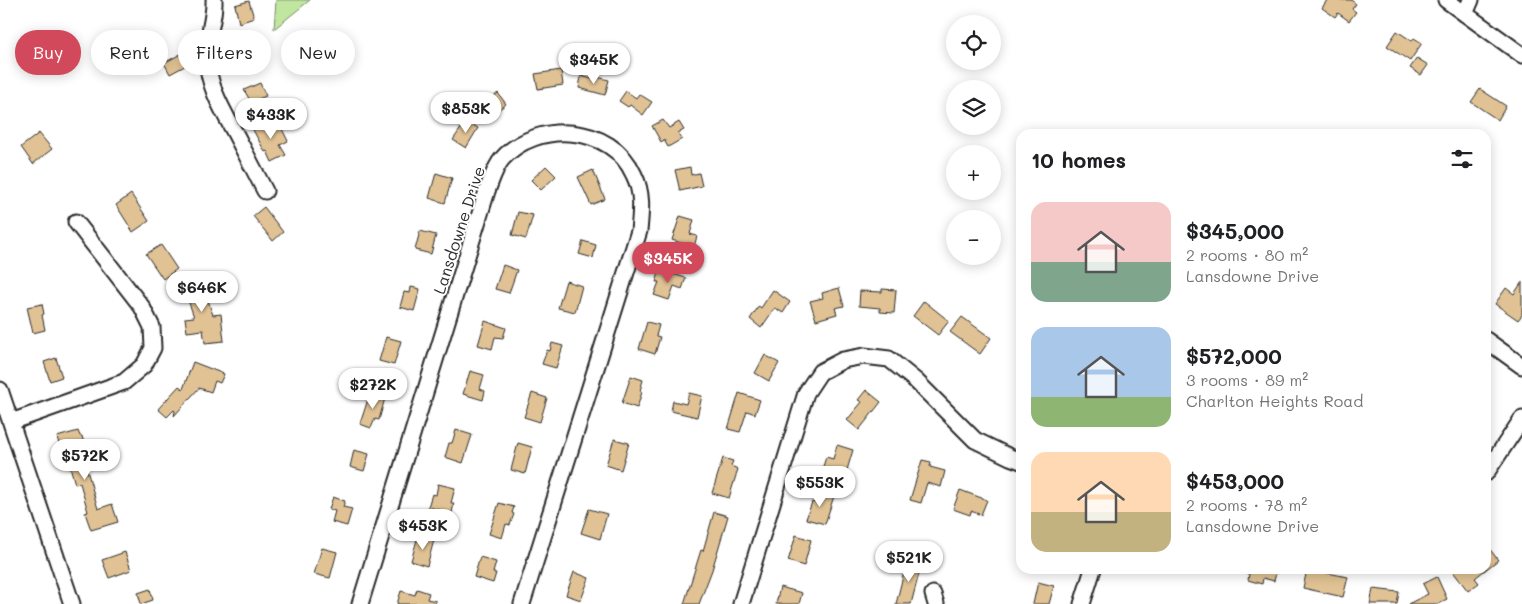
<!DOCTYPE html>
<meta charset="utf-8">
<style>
body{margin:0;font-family:Mali,sans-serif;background:#f6f6f6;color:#202124;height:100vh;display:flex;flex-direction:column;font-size:19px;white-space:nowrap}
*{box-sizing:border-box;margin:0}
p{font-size:16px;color:#757577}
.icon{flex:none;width:28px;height:28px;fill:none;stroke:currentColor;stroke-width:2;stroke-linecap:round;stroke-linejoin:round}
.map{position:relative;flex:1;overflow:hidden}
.details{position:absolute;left:1016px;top:129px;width:475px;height:445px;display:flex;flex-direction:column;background:#fff;border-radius:15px;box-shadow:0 2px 12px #0003}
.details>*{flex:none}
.top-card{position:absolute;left:15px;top:30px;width:475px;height:45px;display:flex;gap:10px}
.buttons{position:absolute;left:946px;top:15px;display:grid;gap:10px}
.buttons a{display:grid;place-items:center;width:55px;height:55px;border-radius:50%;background:#fff;box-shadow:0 2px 12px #0003;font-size:25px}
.price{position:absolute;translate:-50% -42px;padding:0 11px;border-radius:18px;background:#fff;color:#222;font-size:16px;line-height:32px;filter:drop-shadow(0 1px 2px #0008)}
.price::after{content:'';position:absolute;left:50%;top:30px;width:15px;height:11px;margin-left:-8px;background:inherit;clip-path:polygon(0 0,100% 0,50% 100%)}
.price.selected{background:#d1495b;color:#fff}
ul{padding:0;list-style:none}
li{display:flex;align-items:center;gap:15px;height:125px;padding:0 15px}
li span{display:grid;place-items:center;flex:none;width:140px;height:100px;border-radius:15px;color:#555}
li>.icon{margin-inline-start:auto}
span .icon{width:60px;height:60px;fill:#fffc;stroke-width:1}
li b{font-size:21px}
h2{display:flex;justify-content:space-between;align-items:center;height:60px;padding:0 15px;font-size:21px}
.chip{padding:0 18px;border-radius:22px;background:#fff;box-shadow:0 2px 12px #0003;font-size:18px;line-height:45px}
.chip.selected{background:#d1495b;color:#fff}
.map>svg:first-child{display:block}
.green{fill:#c1e6a0;stroke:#768866}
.building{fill:#e0c294;stroke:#2b2b2b}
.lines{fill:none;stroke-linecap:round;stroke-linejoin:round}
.minor-casing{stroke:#2b2b2b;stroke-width:19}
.minor{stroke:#fff;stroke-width:15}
.labels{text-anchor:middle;stroke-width:4;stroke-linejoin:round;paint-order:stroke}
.street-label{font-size:16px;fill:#2b2b2b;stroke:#fff}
</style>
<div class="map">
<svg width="1522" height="604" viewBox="0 0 1522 604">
<rect width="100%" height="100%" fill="#fff"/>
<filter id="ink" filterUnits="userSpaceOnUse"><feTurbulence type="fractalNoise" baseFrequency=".02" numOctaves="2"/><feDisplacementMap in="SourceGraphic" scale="10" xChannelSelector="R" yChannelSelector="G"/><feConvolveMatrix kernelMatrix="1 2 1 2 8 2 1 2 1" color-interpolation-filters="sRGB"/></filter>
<g filter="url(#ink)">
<!-- green -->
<path class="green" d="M276 0H310L274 29Z"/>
<!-- building -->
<path class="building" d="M1327 0H1351L1356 4 1352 9 1356 12 1349 21 1338 13 1335 17 1322 8Z
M249 1 254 18 239 23 235 5Z
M1397 31 1412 41 1414 38 1422 43 1410 61 1387 46Z
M190 49 196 60 170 74 164 63Z
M1417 58 1428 65 1421 75 1410 68Z
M561 70 563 85 538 89 535 74Z
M581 76 592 79 593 76 609 80 605 95 579 88Z
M260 83 266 96 251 102 244 90Z
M1480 89 1506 106 1498 120 1471 102Z
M626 91 636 98 639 94 652 102 643 115 630 105 628 107 619 101Z
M498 93 506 104 491 115 483 104Z
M663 120 669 128 679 122 684 130 678 133 682 139 668 147 664 140 661 142 652 126Z
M267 121 272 129 280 125 288 141 280 145 286 155 272 162 267 151 265 152 252 128Z
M466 121 478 128 466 148 453 140Z
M39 133 52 149 33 164 21 147Z
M546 166 556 176 541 190 531 180Z
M690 167 691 175 699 173 702 186 680 191 675 170Z
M593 170 605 199 591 205 578 177Z
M436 173 452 178 445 203 429 198Z
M131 194 149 221 133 232 116 205Z
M264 207 283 232 273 241 253 216Z
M518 212 533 215 526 239 512 235Z
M680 216 694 220 690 234 697 236 694 247 672 240Z
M420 231 436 235 431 254 415 250Z
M583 241 596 245 593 258 579 254Z
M161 245 177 269 163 279 146 254Z
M503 265 517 270 509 293 495 289Z
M660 270 686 278 682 289 674 286 669 300 654 295 659 282H656Z
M200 277 213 315 221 314 224 341 205 343 203 330 187 332 185 318 194 317 182 283Z
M566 281 582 286 575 312 558 308Z
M1522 282V315L1518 320 1495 304 1506 288 1514 294Z
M411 287 420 289 414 311 400 307 404 292 410 293Z
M839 288 844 306 835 308 837 314 816 320 810 301 823 298 822 293Z
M882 289 896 290 894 313 880 312V308L859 306 860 291 882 292Z
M773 290 790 302 783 313 775 308 761 328 750 319 759 306 761 308Z
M924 301 949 321 938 335 913 316Z
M42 304 44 314 42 315 45 330 33 333 27 307Z
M962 317 991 338 980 354 950 332Z
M485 321 506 328 503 338 495 337 492 349 478 345Z
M647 322 659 325 656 336 660 337 655 354 639 349Z
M386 337 401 341 394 365 379 361Z
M552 343 563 346 556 368 542 364 547 350 550 351Z
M765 355 779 363 769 381 755 373Z
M56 358 62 377 50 381 44 362Z
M193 362 224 374 220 383 215 381 211 392 199 388 174 416 175 411 174 410 167 417 158 409 179 386 183 389Z
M470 371 484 375 480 389 485 391 483 400 463 394Z
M631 376 643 380 640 391 642 392 637 408 622 403Z
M866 390 881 402 859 430 847 420 862 402 858 400Z
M370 393 385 398 379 420 375 419 371 428 360 424Z
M532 393 547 398 540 422 524 417Z
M689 393 702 396 697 417 671 411 673 401 686 404Z
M739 393 760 400 755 414 747 411 740 432 728 429Z
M456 430 472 435 463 463 445 457 449 443H452Z
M78 431 80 436H82L86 451 82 452 98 509 112 504 118 522 91 530 85 513 88 512 80 483 75 484 67 456 63 457 57 437Z
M614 439 629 443 621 470 606 465Z
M518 443 532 447 525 474 511 470Z
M837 445 853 450 844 480 821 473 826 457 833 459Z
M354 450 369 454 364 471 350 467Z
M723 458 733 461 731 466 738 469 729 498 712 493Z
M922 460 931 462 930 467 945 471 941 487 927 483 921 503 910 500Z
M438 484 455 488 451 503H454L452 513 428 507 432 494 436 495Z
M960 490 987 500 981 515 971 511 970 515 953 509Z
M818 491 834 496 825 524 806 519 812 502 814 503Z
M333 497 345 501 343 507 352 509 347 526 332 522 335 511 329 509Z
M499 503 514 507 512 513 514 514 510 525 506 524 502 538 489 534Z
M589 509 607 514 600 539 581 533Z
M714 512 728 516 712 570 699 604H684L701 550 703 551Z
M796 535 811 540 804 566 788 561Z
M418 536 434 540 427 566 411 561Z
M1486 544 1498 560 1475 578 1479 583 1468 591 1451 569H1486Z
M322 548 337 552 330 578 314 574Z
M125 552 131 570 109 578 102 560Z
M480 557 496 562 493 573H496L493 583 474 577Z
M907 560 922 563 916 585 911 604H896Z
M1240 569H1277L1274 581 1263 578 1262 584 1248 580 1249 574 1240 572Z
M1307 569 1348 577 1343 597 1303 588Z
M574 572 589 578 581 600 566 595Z
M1437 577 1447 599 1437 604H1408L1428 594 1423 584Z
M1038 582 1054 586 1049 604H1033Z
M780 587 802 593 799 604H776Z
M150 589 153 600 141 604 138 593Z
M417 589 429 593 427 599 436 601 435 604H397L401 591 415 595Z
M1373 589 1399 592 1397 604H1370Z"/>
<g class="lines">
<defs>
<path id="minor" d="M214 0C215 19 206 38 207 57 208 86 222 109 235 133 245 152 255 172 265 191
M1446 0 1522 55
M1465 14 1471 0
M1486 340 1522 366
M0 390 72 604
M11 422 124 382 144 365 153 348 152 327 142 307 76 222
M1486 473 1522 419
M933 594 936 604
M360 604 487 191C491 181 495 167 502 159 536 120 612 124 634 175 643 193 641 211 639 231L522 604
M741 604 806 393 820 372 843 360 864 356 889 359 916 381 975 440 1010 457 1021 461
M1082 604 1093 569"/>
</defs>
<!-- minor casing -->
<use href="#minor" class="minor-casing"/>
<!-- minor -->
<use href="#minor" class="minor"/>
</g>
</g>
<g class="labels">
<!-- street labels -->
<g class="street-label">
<text transform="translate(459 230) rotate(-72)" y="6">Lansdowne Drive</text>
</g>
</g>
</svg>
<div class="buttons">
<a><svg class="icon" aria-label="locate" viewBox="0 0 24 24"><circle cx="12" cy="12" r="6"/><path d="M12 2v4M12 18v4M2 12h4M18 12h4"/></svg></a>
<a><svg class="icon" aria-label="layers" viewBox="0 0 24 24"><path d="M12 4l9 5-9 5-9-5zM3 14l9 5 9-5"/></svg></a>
<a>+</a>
<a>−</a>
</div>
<b class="price" style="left:594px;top:85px">$345K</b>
<b class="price" style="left:466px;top:134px">$853K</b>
<b class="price" style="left:271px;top:140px">$433K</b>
<b class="price selected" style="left:668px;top:284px">$345K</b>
<b class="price" style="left:202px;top:313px">$646K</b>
<b class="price" style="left:373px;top:410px">$272K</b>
<b class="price" style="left:85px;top:481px">$572K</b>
<b class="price" style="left:820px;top:508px">$553K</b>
<b class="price" style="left:423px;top:551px">$453K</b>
<b class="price" style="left:909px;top:583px">$521K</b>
<div class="top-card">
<a class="chip selected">Buy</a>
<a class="chip">Rent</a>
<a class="chip">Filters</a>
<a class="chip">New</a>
</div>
<section class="details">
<h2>10 homes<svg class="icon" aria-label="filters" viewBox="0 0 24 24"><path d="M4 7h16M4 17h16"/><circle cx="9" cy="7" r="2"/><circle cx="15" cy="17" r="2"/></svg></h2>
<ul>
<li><span style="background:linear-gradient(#f6c9c9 60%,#7fa58c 0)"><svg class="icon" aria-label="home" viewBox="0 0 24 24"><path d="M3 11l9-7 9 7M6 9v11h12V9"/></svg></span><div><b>$345,000</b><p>2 rooms · 80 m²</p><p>Lansdowne Drive</p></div></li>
<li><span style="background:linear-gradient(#a9c7e8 70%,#8fb573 0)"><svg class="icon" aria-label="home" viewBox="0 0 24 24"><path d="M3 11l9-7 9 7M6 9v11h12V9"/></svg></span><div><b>$572,000</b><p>3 rooms · 89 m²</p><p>Charlton Heights Road</p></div></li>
<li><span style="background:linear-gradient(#ffd9b3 60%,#c2b280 0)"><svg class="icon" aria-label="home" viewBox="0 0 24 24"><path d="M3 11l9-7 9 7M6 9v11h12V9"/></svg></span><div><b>$453,000</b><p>2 rooms · 78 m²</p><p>Lansdowne Drive</p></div></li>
</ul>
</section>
</div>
